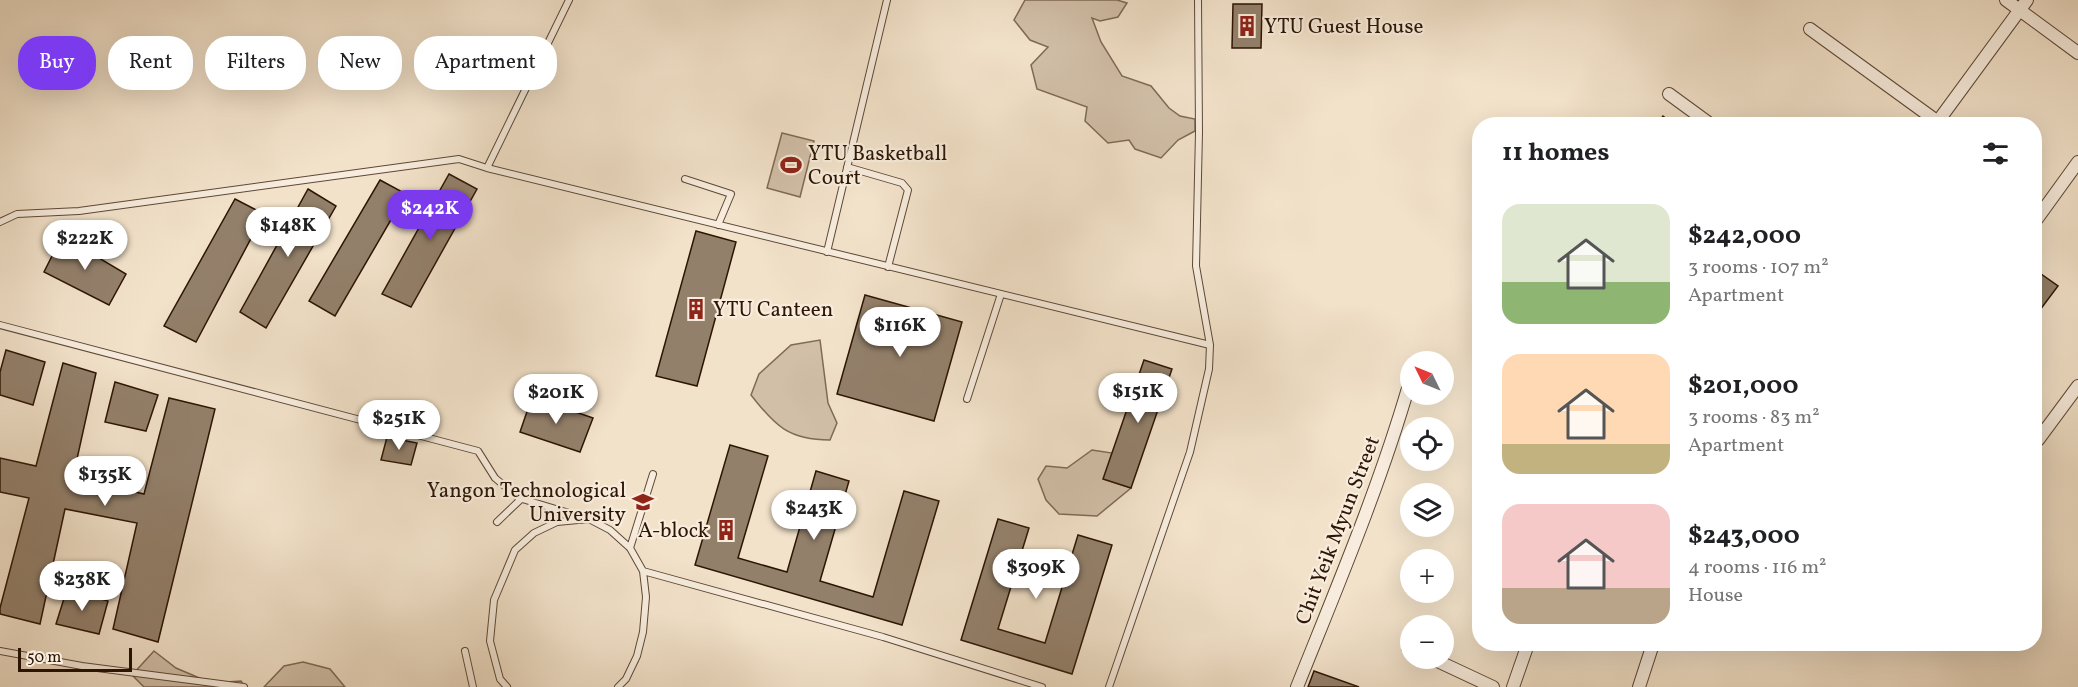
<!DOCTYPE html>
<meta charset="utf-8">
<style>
body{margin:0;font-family:Vollkorn,serif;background:#f2f2f2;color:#202124;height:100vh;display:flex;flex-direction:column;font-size:22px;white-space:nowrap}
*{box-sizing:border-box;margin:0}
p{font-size:20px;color:#757577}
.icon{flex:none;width:33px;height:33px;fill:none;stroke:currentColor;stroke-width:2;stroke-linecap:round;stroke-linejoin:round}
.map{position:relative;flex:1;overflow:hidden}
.drawer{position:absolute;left:1472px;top:117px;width:570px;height:534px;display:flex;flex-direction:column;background:#fff;border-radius:24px;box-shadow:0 6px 24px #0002}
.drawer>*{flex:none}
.hud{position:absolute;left:18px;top:36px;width:570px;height:54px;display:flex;gap:12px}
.needle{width:39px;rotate:313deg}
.tools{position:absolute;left:1400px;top:351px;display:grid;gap:12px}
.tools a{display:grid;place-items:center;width:54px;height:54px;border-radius:50%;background:#fff;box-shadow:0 6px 24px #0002;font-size:30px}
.scale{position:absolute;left:18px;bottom:15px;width:114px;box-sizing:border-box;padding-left:6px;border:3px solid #2d1504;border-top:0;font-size:16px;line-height:21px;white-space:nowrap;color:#2d1504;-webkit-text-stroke:4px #f7ecdd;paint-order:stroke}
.price{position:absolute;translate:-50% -51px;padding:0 14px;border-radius:21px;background:#fff;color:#222;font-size:20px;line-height:39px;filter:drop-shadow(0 2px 3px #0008)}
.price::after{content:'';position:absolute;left:50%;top:36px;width:18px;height:14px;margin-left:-9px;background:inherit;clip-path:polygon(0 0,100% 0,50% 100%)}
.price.active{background:#7c3aed;color:#fff}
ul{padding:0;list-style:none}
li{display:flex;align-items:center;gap:18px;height:150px;padding:0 30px}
li span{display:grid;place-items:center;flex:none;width:168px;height:120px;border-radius:18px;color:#555}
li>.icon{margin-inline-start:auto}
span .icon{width:72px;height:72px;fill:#fffc;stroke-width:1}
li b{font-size:26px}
h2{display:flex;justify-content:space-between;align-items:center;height:72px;padding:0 30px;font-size:26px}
.chip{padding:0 21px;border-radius:24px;background:#fff;box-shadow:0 6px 24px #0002;font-size:21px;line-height:54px}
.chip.active{background:#7c3aed;color:#fff}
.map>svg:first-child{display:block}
.green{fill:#d1bfa8;stroke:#7f6a56;stroke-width:1.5}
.building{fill:#93806b;stroke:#2d1504;stroke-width:1.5}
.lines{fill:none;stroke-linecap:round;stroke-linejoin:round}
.lane-casing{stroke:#5e4836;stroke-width:8}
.street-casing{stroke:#5e4836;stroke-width:14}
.lane{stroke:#f7ecdd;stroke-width:6}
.street{stroke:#f7ecdd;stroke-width:12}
.labels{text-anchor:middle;stroke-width:4.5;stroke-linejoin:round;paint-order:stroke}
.poi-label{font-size:21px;fill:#2d1504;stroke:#f7ecdd;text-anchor:start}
.street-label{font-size:21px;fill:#2d1504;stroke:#f7ecdd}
</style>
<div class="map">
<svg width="2078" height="687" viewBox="0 0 2078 687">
<rect width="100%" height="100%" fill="#f2e2ca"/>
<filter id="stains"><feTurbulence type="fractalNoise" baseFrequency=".00333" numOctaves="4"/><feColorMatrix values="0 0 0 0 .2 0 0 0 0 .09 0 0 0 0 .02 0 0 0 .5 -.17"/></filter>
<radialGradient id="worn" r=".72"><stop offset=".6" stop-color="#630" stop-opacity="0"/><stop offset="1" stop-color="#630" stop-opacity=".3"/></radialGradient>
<!-- green -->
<path class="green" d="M1025 0H1117L1127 3 1118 17 1100 21 1092 18 1101 42 1122 76 1151 86 1169 108 1180 116 1195 119V131L1178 140 1161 158 1135 149 1129 140 1108 143 1085 121 1087 107 1037 89 1031 65 1048 47 1030 40 1014 20Z
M782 133 814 141 800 197 767 188Z
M820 340 828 403 837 423 830 440C789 440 775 426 751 395L759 374 791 345Z
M1092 450 1112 453 1104 479 1131 488 1097 516 1059 514 1046 500 1038 479 1046 466 1067 468Z
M154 651 176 668 211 683 241 681 245 687H144L132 675Z
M303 662 330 669 345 687H264L284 666Z"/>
<!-- building -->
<path class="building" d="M1233 4H1262L1261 48H1232Z
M1663 116 1673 124H1657Z
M449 174 477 189 411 307 382 294Z
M380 180 406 194 335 316 309 301Z
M308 189 336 206 266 328 240 312Z
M235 199 264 214 196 342 164 326Z
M696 231 736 242 697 386 656 376Z
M62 236 126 274 109 305 44 272Z
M2034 269 2058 286 2040 310 2034 305Z
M865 295 962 322 934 421 837 394Z
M6 350 45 362 33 405 0 395V372Z
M1144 360 1172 369 1131 488 1103 479Z
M63 363 96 373 73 477 144 494 169 398 215 409 158 642 113 629 137 523 65 509 40 624 0 614V608L29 498 0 492V458L36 466Z
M115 382 158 395 146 431 105 422Z
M532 397 593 418 580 452 520 432Z
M387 437 417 443 411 465 381 460Z
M730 445 768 456 738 558 787 572 816 471 849 481 820 581 873 597 904 491 939 501 902 625 695 565Z
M998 519 1029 528 998 629 1045 643 1078 535 1112 545 1072 674 961 640Z
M67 589 108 601 99 634 56 624Z
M1314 671 1359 687H1308Z"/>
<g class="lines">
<defs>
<path id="lane" d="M847 167 902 183 908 190 888 267
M487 168 569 0
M685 179 731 194 718 225
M0 222 17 214 79 211 459 159 487 168 1210 345
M827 252 887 0
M0 325 478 451 495 478 519 498 589 519
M967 399 1001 294
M497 522 521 499
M630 548 653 474
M643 571 883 637 1042 687
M0 651 82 666 244 687
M465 651 473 687
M507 687 500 679 490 641 494 600 515 550 534 533 557 522 589 519 610 530 630 548 643 571 646 597 643 632 637 656 626 679 618 687
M1109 687 1190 452 1209 369 1210 345 1196 266 1199 132 1198 0"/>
<path id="street" d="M2006 0 2078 53
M1810 29 1938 122
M1669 94 1710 124
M1936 124 2027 0
M2034 223 2078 162
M2038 440 2078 386
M1408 648 1410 649
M1431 658 1493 687
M1297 687C1337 587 1379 488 1409 385
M1513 687 1528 644
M1639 687 1653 644"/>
</defs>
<!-- lane casing -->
<use href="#lane" class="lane-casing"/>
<!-- street casing -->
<use href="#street" class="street-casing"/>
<!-- lane -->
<use href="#lane" class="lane"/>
<!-- street -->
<use href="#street" class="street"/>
</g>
<!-- icons -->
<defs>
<symbol id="building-bare" viewBox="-9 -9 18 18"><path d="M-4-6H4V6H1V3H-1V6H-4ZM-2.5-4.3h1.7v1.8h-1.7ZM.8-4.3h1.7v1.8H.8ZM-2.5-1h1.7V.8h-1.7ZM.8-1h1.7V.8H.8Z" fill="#8f2418" stroke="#f7ecdd" stroke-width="2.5" paint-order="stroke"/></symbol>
<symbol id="stadium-bare" viewBox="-9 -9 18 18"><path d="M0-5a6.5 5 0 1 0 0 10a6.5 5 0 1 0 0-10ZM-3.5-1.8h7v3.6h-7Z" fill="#8f2418" stroke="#f7ecdd" stroke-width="2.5" paint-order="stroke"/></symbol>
<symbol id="university-bare" viewBox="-9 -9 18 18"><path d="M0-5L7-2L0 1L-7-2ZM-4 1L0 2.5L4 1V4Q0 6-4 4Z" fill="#8f2418" stroke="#f7ecdd" stroke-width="2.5" paint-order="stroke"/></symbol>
</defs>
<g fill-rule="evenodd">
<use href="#building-bare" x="1232" y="11" width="30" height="30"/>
<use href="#stadium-bare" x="776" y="150" width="30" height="30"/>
<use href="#building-bare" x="681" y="294" width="30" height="30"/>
<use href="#university-bare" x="628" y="487" width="30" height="30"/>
<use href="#building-bare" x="711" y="515" width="30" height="30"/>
</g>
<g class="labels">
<!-- poi labels -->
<g class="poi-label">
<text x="1264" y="33">YTU Guest House</text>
<text x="808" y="160">YTU Basketball<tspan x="808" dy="24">Court</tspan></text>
<text x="713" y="316">YTU Canteen</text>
<text x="626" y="497" text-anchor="end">Yangon Technological<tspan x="626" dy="24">University</tspan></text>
<text x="709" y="537" text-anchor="end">A-block</text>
</g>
<!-- street labels -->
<g class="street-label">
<text transform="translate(1337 530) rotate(-69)" y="7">Chit Yeik Myun Street</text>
</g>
</g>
<rect width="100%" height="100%" filter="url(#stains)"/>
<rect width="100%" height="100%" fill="url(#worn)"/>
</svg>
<div class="tools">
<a><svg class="needle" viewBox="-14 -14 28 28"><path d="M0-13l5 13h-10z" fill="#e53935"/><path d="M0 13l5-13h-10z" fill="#757577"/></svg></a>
<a><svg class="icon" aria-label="locate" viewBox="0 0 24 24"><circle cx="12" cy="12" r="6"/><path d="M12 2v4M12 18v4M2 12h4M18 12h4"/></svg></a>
<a><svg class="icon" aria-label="layers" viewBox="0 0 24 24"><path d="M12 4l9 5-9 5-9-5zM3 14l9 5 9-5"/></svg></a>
<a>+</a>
<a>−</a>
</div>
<div class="scale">50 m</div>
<b class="price active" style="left:430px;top:241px">$242K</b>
<b class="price" style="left:288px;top:258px">$148K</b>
<b class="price" style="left:85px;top:271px">$222K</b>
<b class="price" style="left:900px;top:358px">$116K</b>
<b class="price" style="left:1138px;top:424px">$151K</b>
<b class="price" style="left:556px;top:425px">$201K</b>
<b class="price" style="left:399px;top:451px">$251K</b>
<b class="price" style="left:105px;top:507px">$135K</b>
<b class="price" style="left:814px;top:541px">$243K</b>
<b class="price" style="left:1036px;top:600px">$309K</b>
<b class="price" style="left:82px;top:612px">$238K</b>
<div class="hud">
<a class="chip active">Buy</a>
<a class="chip">Rent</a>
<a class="chip">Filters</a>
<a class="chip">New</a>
<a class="chip">Apartment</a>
</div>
<section class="drawer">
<h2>11 homes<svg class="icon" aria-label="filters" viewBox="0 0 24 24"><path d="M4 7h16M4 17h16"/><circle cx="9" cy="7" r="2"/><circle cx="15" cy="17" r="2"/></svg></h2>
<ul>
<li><span style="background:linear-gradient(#dfe7d0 65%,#8fb573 0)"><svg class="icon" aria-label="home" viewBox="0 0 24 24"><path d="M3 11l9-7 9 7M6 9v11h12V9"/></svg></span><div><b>$242,000</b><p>3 rooms · 107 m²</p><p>Apartment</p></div></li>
<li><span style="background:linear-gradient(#ffd9b3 75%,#c2b280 0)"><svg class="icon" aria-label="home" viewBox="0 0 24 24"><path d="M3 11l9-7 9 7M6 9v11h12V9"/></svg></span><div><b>$201,000</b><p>3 rooms · 83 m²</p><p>Apartment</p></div></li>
<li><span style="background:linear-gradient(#f6c9c9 70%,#b9a48a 0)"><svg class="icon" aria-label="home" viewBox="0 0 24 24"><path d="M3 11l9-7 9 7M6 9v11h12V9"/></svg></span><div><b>$243,000</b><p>4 rooms · 116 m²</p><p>House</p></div></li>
</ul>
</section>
</div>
